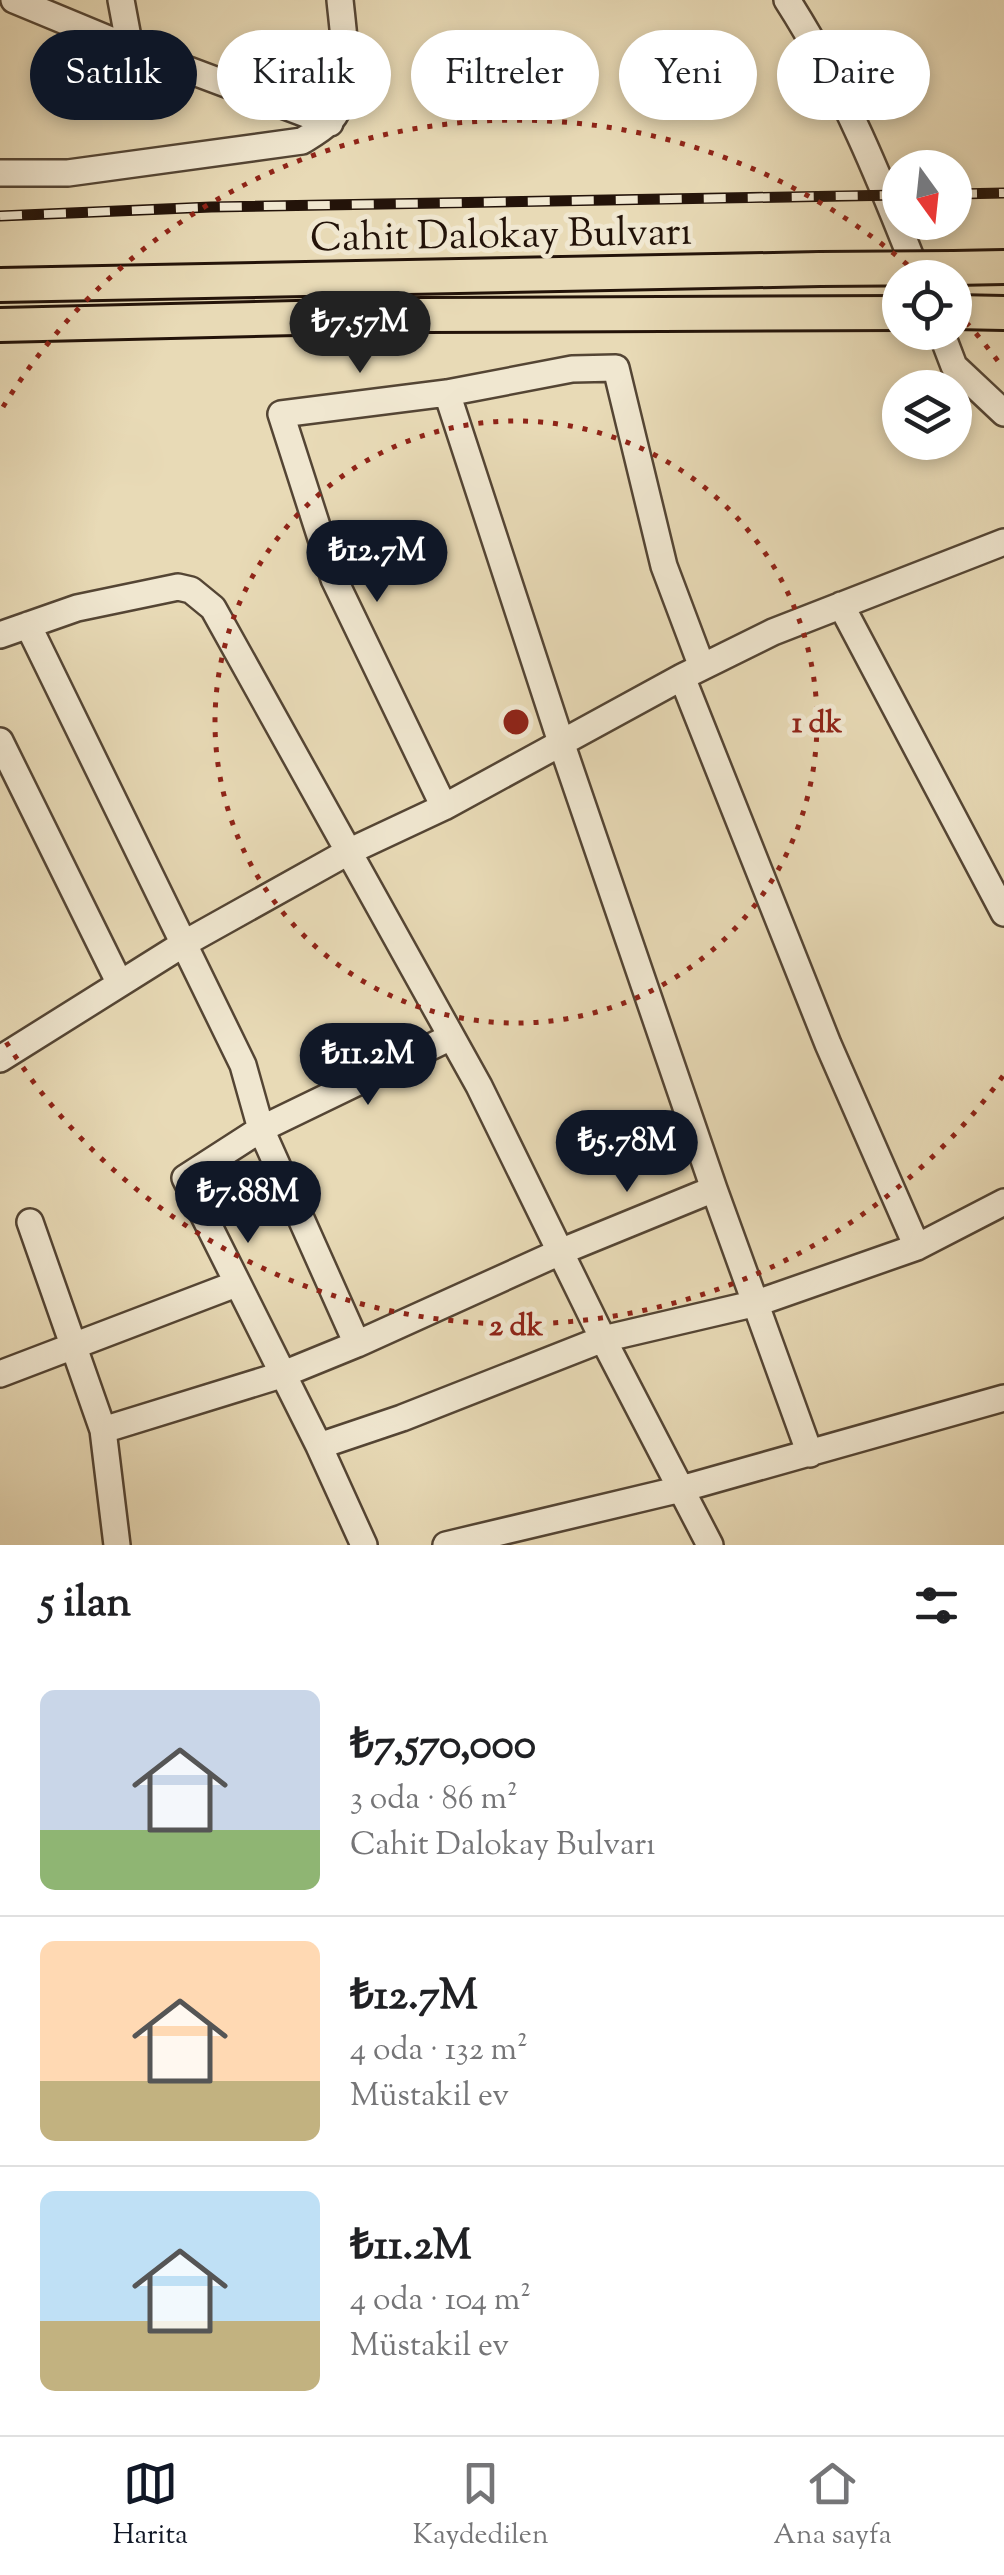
<!DOCTYPE html>
<html lang="tr">
<meta charset="utf-8">
<style>
body{margin:0;font-family:"Sorts Mill Goudy",serif;background:#f2f2f2;color:#202124;height:100vh;display:flex;flex-direction:column;font-size:38px;white-space:nowrap}
*{box-sizing:border-box;margin:0}
p{font-size:32px;color:#757577}
.icon{flex:none;width:55px;height:55px;fill:none;stroke:currentColor;stroke-width:2;stroke-linecap:round;stroke-linejoin:round}
.map{position:relative;height:1545px;overflow:hidden}
.panel{display:flex;flex-direction:column;background:#fff;flex:1}
.panel>*{flex:none}
.guide{position:absolute;left:30px;top:30px;width:945px;height:90px;display:flex;gap:20px}
.needle{width:65px;rotate:165deg}
.fabs{position:absolute;left:882px;top:150px;display:grid;gap:20px}
.fabs a{display:grid;place-items:center;width:90px;height:90px;border-radius:50%;background:#fff;box-shadow:0 5px 15px #0003;font-size:50px}
.price{position:absolute;translate:-50% -85px;padding:0 22px;border-radius:35px;background:#111827;color:#fff;font-size:32px;line-height:65px;filter:drop-shadow(0 2px 5px #0008)}
.price::after{content:'';position:absolute;left:50%;top:60px;width:30px;height:22px;margin-left:-15px;background:inherit;clip-path:polygon(0 0,100% 0,50% 100%)}
.price.on{background:#222;color:#fff}
ul{padding:0;list-style:none}
li{display:flex;align-items:center;gap:30px;height:250px;padding:0 40px}
li+li{border-top:2px solid #e0e0e0}
li span{display:grid;place-items:center;flex:none;width:280px;height:200px;border-radius:15px;color:#555}
li>.icon{margin-inline-start:auto}
span .icon{width:120px;height:120px;fill:#fffc;stroke-width:1}
li b{font-size:42px}
h2{display:flex;justify-content:space-between;align-items:center;height:120px;padding:0 40px;font-size:42px}
.pill{padding:0 35px;border-radius:45px;background:#fff;box-shadow:0 5px 15px #0003;font-size:35px;line-height:90px}
.pill.on{background:#111827;color:#fff}
.dock{display:flex;justify-content:space-around;align-items:center;height:140px;border-top:2px solid #e0e0e0;background:#fff;font-size:28px;color:#757577}
.dock a{display:grid;justify-items:center;gap:5px}
.dock .on{color:#111827}
.map>svg:first-child{display:block}
.lines{fill:none;stroke-linecap:round;stroke-linejoin:round}
.minor-casing{stroke:#544534;stroke-width:30}
.major-casing{stroke:#231309;stroke-width:38}
.minor{stroke:#f0e7d0;stroke-width:25}
.major{stroke:#e8dab6;stroke-width:32}
.rail-casing{stroke:#231309;stroke-width:11}
.rail{stroke:#f0e7d0;stroke-width:8;stroke-dasharray:22;stroke-linecap:butt}
.major-bridge-casing{stroke:#231309;stroke-width:38;stroke-linecap:butt}
.major-bridge{stroke:#e8dab6;stroke-width:32}
.ring{fill:none;stroke:#8f2418;stroke-width:5;stroke-dasharray:5 10}
.labels{text-anchor:middle;stroke-width:10;stroke-linejoin:round;paint-order:stroke}
.street-label{font-size:40px;fill:#231309;stroke:#f0e7d0}
.centre{fill:#8f2418;stroke:#f0e7d0;stroke-width:5}
.ring-label{font-size:30px;text-anchor:middle;font-weight:bold;fill:#8f2418;stroke:#f0e7d0;stroke-width:10;stroke-linejoin:round;paint-order:stroke}
</style>
<div class="map">
<svg width="1004" height="1545" viewBox="0 0 1004 1545">
<rect width="100%" height="100%" fill="#e8dab6"/>
<filter id="stains"><feTurbulence type="fractalNoise" baseFrequency=".002" numOctaves="4"/><feColorMatrix values="0 0 0 0 .2 0 0 0 0 .09 0 0 0 0 .02 0 0 0 .5 -.17"/></filter>
<radialGradient id="worn" r=".72"><stop offset=".6" stop-color="#630" stop-opacity="0"/><stop offset="1" stop-color="#630" stop-opacity=".3"/></radialGradient>
<g class="lines">
<defs>
<path id="minor" d="M14 0 130 48 330 123
M121 0 130 48
M787 0C843 87 881 181 919 278
M0 173H68L302 141C310 136 321 130 328 123 355 99 343 33 340 0
M941 332 954 366 1004 413
M447 393 561 742 714 1189 810 1454
M841 605 1004 913
M28 625 243 1065 261 1129 357 1344
M0 635 77 608 178 587 191 590 213 608 479 1086 603 1339 710 1545
M682 677 828 1044 917 1247
M0 741 119 982
M444 807 334 579 281 414 447 393 572 369 616 368 664 566 702 667
M0 1059 185 943 348 852 444 807 682 677 773 632 1004 542
M30 1222 103 1430 117 1545
M0 1374 236 1284
M103 1430 281 1375 357 1344 560 1252 714 1189
M319 1446 402 1418 603 1339 757 1303 917 1247 1004 1202
M364 1545 319 1446 185 1178 261 1129 451 1037
M446 1545 681 1489 1004 1398"/>
<path id="major" d="M954 268 1004 267
M0 285 820 269
M955 312 1004 313
M0 325 422 315 900 313"/>
</defs>
<!-- minor casing -->
<use href="#minor" class="minor-casing"/>
<!-- major casing -->
<use href="#major" class="major-casing"/>
<!-- minor -->
<use href="#minor" class="minor"/>
<!-- major -->
<use href="#major" class="major"/>
<defs>
<path id="rail" d="M955 194 1004 193
M0 216 211 207 900 195"/>
</defs>
<!-- rail casing -->
<use href="#rail" class="rail-casing"/>
<!-- rail -->
<use href="#rail" class="rail"/>
<defs>
<path id="major-bridge" d="M820 269 954 268"/>
</defs>
<!-- major-bridge casing -->
<use href="#major-bridge" class="major-bridge-casing"/>
<!-- major-bridge -->
<use href="#major-bridge" class="major-bridge"/>
</g>
<!-- distance rings -->
<g class="ring">
<circle cx="516" cy="722" r="301"/>
<path d="M1003 1076A602 602 0 0 1 3 1037M3 407A602 602 0 0 1 919 275M956 311A602 602 0 0 1 1003 368"/>
</g>
<g class="labels">
<!-- street labels -->
<g class="street-label">
<text transform="translate(501 233) rotate(-1)" y="14">Cahit Dalokay Bulvarı</text>
</g>
</g>
<circle cx="516" cy="722" r="15" class="centre"/>
<g class="ring-label">
<text x="817" y="732">1 dk</text>
<text x="516" y="1335">2 dk</text>
</g>
<rect width="100%" height="100%" filter="url(#stains)"/>
<rect width="100%" height="100%" fill="url(#worn)"/>
</svg>
<div class="fabs">
<a><svg class="needle" viewBox="-14 -14 28 28"><path d="M0-13l5 13h-10z" fill="#e53935"/><path d="M0 13l5-13h-10z" fill="#757577"/></svg></a>
<a><svg class="icon" aria-label="locate" viewBox="0 0 24 24"><circle cx="12" cy="12" r="6"/><path d="M12 2v4M12 18v4M2 12h4M18 12h4"/></svg></a>
<a><svg class="icon" aria-label="layers" viewBox="0 0 24 24"><path d="M12 4l9 5-9 5-9-5zM3 14l9 5 9-5"/></svg></a>
</div>
<b class="price on" style="left:360px;top:376px">₺7.57M</b>
<b class="price" style="left:377px;top:605px">₺12.7M</b>
<b class="price" style="left:368px;top:1108px">₺11.2M</b>
<b class="price" style="left:627px;top:1195px">₺5.78M</b>
<b class="price" style="left:248px;top:1246px">₺7.88M</b>
<div class="guide">
<a class="pill on">Satılık</a>
<a class="pill">Kiralık</a>
<a class="pill">Filtreler</a>
<a class="pill">Yeni</a>
<a class="pill">Daire</a>
</div>
</div>
<section class="panel">
<h2>5 ilan<svg class="icon" aria-label="filters" viewBox="0 0 24 24"><path d="M4 7h16M4 17h16"/><circle cx="9" cy="7" r="2"/><circle cx="15" cy="17" r="2"/></svg></h2>
<ul>
<li><span style="background:linear-gradient(#c9d6e8 70%,#8fb573 0)"><svg class="icon" aria-label="home" viewBox="0 0 24 24"><path d="M3 11l9-7 9 7M6 9v11h12V9"/></svg></span><div><b>₺7,570,000</b><p>3 oda · 86 m²</p><p>Cahit Dalokay Bulvarı</p></div></li>
<li><span style="background:linear-gradient(#ffd9b3 70%,#c2b280 0)"><svg class="icon" aria-label="home" viewBox="0 0 24 24"><path d="M3 11l9-7 9 7M6 9v11h12V9"/></svg></span><div><b>₺12.7M</b><p>4 oda · 132 m²</p><p>Müstakil ev</p></div></li>
<li><span style="background:linear-gradient(#bfe0f5 65%,#c2b280 0)"><svg class="icon" aria-label="home" viewBox="0 0 24 24"><path d="M3 11l9-7 9 7M6 9v11h12V9"/></svg></span><div><b>₺11.2M</b><p>4 oda · 104 m²</p><p>Müstakil ev</p></div></li>
</ul>
</section>
<nav class="dock">
<a class="on"><svg class="icon" aria-label="map" viewBox="0 0 24 24"><path d="M3 6l6-2 6 2 6-2v14l-6 2-6-2-6 2zM9 4v14M15 6v14"/></svg>Harita</a>
<a><svg class="icon" aria-label="saved" viewBox="0 0 24 24"><path d="M7 4h10v16l-5-4-5 4z"/></svg>Kaydedilen</a>
<a><svg class="icon" aria-label="home" viewBox="0 0 24 24"><path d="M3 11l9-7 9 7M6 9v11h12V9"/></svg>Ana sayfa</a>
</nav>
